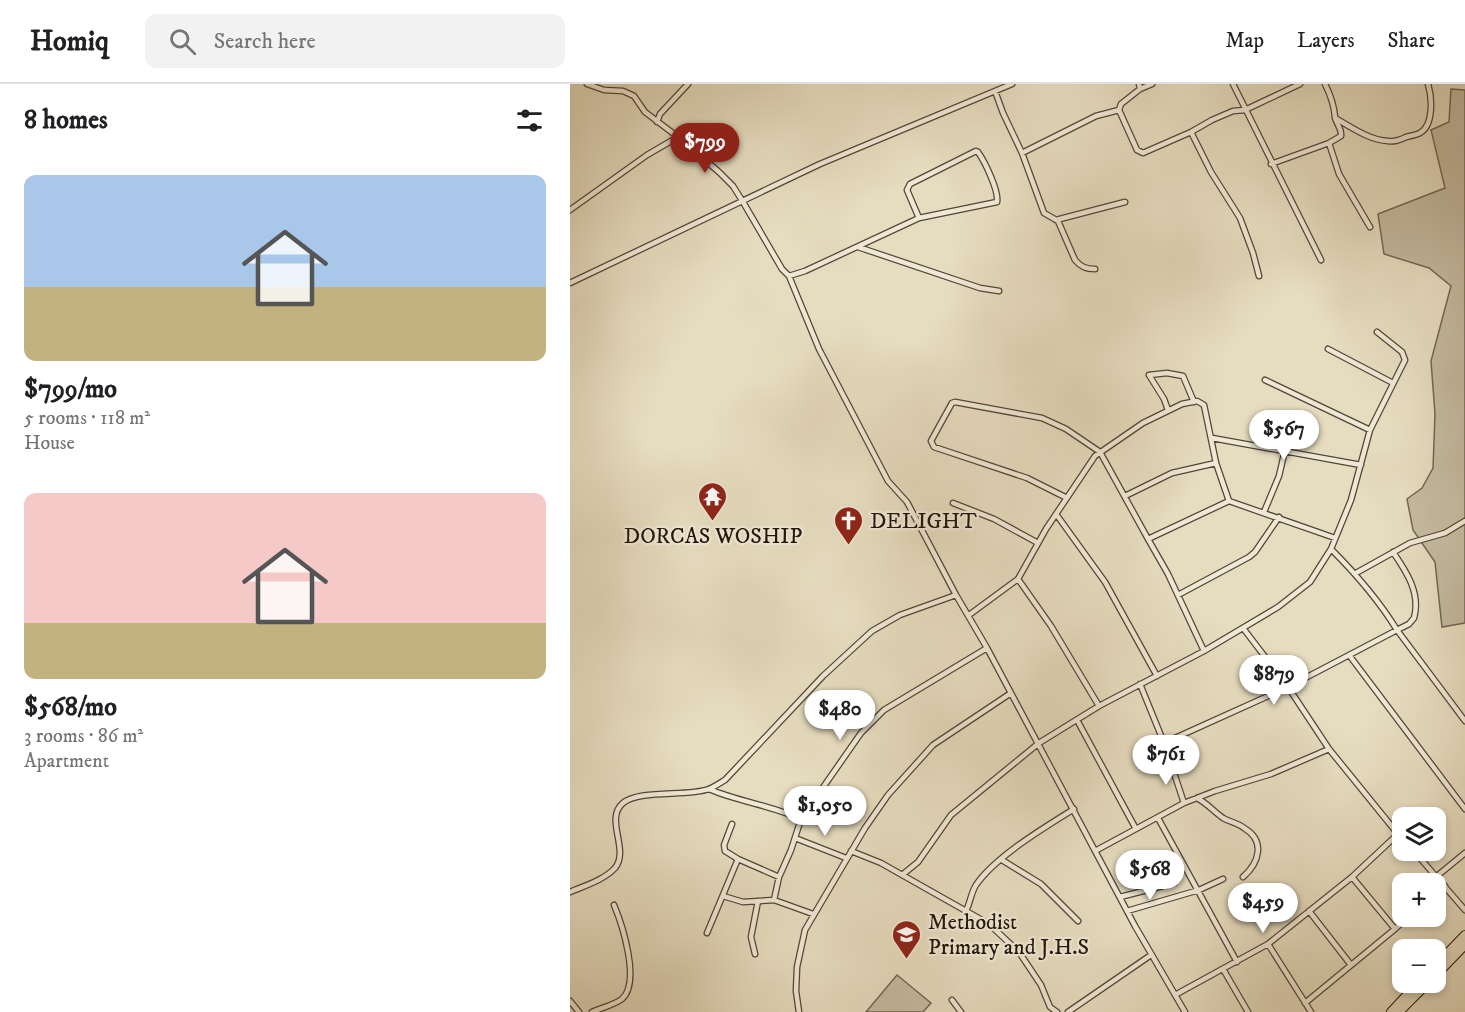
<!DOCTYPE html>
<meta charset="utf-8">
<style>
body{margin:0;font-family:"IM FELL DW Pica",serif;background:#f2f2f2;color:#202124;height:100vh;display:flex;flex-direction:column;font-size:22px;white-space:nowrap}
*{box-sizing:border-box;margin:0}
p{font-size:20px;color:#757577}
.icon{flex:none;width:33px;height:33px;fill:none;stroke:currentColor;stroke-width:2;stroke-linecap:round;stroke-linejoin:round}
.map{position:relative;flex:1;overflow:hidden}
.drawer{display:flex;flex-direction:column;background:#fff;width:570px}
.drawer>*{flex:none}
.buttons{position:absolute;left:822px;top:723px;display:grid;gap:12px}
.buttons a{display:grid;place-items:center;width:54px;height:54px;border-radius:12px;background:#fff;box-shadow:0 3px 9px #0003;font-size:30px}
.price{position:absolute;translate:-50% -51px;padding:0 14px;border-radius:21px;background:#fff;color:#222;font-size:20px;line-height:39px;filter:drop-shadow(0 2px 3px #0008)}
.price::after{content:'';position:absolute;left:50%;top:36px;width:18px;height:14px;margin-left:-9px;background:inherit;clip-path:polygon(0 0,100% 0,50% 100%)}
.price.current{background:#8f2418;color:#fff}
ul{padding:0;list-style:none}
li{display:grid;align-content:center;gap:12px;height:318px;padding:0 24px}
li span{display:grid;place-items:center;height:186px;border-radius:12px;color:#555}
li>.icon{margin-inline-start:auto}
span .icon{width:108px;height:108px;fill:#fffc;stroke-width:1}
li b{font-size:26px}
h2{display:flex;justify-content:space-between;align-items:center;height:72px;padding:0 24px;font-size:26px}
header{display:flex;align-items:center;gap:36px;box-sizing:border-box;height:84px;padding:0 30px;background:#fff;border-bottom:2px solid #e0e0e0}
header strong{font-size:28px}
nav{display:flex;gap:33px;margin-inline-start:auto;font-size:21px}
.search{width:420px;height:54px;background:#f2f2f2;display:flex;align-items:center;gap:15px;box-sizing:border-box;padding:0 21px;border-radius:12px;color:#757577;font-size:22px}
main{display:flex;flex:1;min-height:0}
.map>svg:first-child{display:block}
.green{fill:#c4baa0;stroke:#726754;stroke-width:1.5}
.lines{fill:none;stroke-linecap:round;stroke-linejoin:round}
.minor-casing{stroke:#524636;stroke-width:7}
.trunk-casing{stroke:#201408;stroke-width:10}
.minor{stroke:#efe8d5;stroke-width:4.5}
.trunk{stroke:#e6dcbf;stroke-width:8}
.labels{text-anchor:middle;stroke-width:4.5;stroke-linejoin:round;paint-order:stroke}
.poi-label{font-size:22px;fill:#201408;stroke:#efe8d5;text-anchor:start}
</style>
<header>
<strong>Homiq</strong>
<div class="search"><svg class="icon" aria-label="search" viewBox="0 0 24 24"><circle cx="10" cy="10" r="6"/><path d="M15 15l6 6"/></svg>Search here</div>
<nav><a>Map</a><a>Layers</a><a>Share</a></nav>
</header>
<main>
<section class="drawer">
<h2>8 homes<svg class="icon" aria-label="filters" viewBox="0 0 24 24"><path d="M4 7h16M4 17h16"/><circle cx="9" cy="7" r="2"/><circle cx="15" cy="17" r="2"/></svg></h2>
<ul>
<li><span style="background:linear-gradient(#a9c7e8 60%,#c2b280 0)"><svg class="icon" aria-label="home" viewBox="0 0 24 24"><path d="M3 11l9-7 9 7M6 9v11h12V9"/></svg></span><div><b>$799/mo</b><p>5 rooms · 118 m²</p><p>House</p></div></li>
<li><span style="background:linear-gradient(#f6c9c9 70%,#c2b280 0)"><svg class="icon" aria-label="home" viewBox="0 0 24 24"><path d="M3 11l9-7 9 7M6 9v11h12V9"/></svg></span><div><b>$568/mo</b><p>3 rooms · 86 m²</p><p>Apartment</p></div></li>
</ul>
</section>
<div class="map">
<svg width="895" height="928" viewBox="0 0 895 928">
<rect width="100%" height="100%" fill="#e6dcbf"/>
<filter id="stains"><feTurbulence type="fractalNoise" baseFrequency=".00333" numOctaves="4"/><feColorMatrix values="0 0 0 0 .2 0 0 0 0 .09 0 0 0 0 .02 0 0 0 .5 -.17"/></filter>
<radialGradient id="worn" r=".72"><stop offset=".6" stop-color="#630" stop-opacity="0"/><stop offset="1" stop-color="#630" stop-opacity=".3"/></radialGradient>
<!-- green -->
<path class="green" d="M881 5 895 6V539L872 543 865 478 843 446 837 415 852 404 863 384 865 330 861 277 881 202 859 184 814 170 808 130 875 104 861 46 879 38Z
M327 891 361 919 353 928H296Z"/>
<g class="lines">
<defs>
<path id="minor" d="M17 0 34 6 53 7 64 12 75 28 108 53 149 88 163 102 173 118 212 185 219 192 235 187 349 134 427 118C429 107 415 78 408 68L406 67 340 100 337 106 349 134
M663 0 751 176
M755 0C761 12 764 21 765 33 766 40 772 44 771 52L759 59 769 90 800 143
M570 5 582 0
M425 7 433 29 452 69 474 129 488 137 505 176C511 183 516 185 525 185
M549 26 567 66 573 69 621 48 642 36 663 27 675 26 730 0
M549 26 551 20 570 5 569 0
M765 34C781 43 799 56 818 57 823 58 831 56 836 53 840 52 846 51 850 49 864 41 862 13 858 0
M87 38 90 30 118 0
M621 48 641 88 670 134 683 169 689 192
M452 69 526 32 549 26
M701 80 759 59
M0 126 77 71 108 53
M486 136 555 118
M288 163 410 204 429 207
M219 192 249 265 318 397 337 418 386 511 417 564 565 842 615 928
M0 199 250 80 442 0
M758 265 823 299
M579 291 597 289 613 292 624 318
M579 291 594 315 598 326
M695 296 800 346
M642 354 791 381
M555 412 602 389 646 379
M497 414 457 394 364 363 361 357 382 319 385 318 472 334 496 345 530 368 578 455 659 417 765 454
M383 419 424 435 468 459
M694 428 709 392 715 366
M486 430 535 498 587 592
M578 455 598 490 634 567
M761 465C786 490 808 515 827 546L839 540 844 534C851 509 836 487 823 468
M786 489 840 459 875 449 895 437
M448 495 481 542 529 622
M608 511 679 473 685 468 709 433
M399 531 448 495 476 445 525 372 573 339 612 320 627 317 634 321 646 379 659 417
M779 571 895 725
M507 636 566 745
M594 659 718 603 673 544
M139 705C169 718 201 721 231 735
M627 714C637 719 644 728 653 734 660 738 668 739 674 744 696 757 689 779 673 793
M614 719 645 707 701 690 759 665
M588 734 667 878
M162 740 154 761 155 767 168 775 209 793
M828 750 782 793 825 845 839 832
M225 754 276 774
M832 755 759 665 718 603 827 546 895 637
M843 766 895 826
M281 767 311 779 419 840 449 868 471 901 480 923 487 928
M525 767 614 719 594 659 570 600
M432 776 471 800 508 837
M332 791 348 778 381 731 469 659 529 622 634 567 708 523 740 498 761 465 781 416 800 346 835 276 832 268 807 248
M867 792 895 769
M0 808C14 802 34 796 45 784 60 766 34 735 53 719 70 705 117 713 139 705 144 703 150 699 155 696L253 592 302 547 330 531 386 511
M866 810 875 802
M153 812 173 818 204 816 243 830
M550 813 604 799
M204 816 209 793 221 766 231 735 291 649 314 626 417 564
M396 827C400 819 401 809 406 801 425 773 475 743 504 725
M557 827 629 806 653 795
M739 827 781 881
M137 849 168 775
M698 860 741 928
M185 870 181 853 188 817
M653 885 678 928
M605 911 698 860 782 793
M382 916 391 928
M0 917 9 928
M735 919 825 845
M22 928C31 924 44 921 52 915 71 898 52 840 44 821
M229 928 226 907 227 883 235 846 295 744 318 711 363 661 441 609
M498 928 581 871"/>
<path id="trunk" d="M866 881 895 851
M866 891 895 861
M821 928 849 898
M829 928 859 898"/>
</defs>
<!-- minor casing -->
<use href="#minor" class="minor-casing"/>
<!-- trunk casing -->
<use href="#trunk" class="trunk-casing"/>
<!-- minor -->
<use href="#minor" class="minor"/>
<!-- trunk -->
<use href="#trunk" class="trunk"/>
</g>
<!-- icons -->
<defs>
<symbol id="temple-pin" viewBox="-11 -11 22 30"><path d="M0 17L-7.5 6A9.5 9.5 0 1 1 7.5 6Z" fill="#8f2418" stroke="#efe8d5"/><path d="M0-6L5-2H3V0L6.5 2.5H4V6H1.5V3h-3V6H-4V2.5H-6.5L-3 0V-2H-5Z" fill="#fff"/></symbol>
<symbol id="church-pin" viewBox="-11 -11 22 30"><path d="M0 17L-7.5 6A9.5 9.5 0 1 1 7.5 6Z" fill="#8f2418" stroke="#efe8d5"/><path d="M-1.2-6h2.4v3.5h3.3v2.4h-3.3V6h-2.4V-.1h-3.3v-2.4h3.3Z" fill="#fff"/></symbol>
<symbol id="school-pin" viewBox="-11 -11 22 30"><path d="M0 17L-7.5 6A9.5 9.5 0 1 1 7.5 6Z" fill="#8f2418" stroke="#efe8d5"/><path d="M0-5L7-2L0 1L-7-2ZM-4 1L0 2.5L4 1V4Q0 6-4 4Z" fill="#fff"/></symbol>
</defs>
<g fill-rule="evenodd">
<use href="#temple-pin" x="126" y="396" width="33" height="45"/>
<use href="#church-pin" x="262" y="420" width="33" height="45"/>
<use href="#school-pin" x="320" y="834" width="33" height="45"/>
</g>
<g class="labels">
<!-- poi labels -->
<g class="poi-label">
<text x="300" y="444">DELIGHT</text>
<text x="143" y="459" text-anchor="middle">DORCAS WOSHIP</text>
<text x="358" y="845">Methodist<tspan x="358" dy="25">Primary and J.H.S</tspan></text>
</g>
</g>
<rect width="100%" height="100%" filter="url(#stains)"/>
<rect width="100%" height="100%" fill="url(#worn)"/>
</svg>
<div class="buttons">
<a><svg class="icon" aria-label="layers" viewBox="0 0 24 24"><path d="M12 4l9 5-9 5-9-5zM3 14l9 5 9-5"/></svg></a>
<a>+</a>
<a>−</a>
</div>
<b class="price current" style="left:135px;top:90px">$799</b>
<b class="price" style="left:714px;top:377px">$567</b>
<b class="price" style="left:704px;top:622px">$879</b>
<b class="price" style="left:270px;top:657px">$480</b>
<b class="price" style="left:596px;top:702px">$761</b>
<b class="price" style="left:255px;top:753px">$1,050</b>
<b class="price" style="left:580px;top:817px">$568</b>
<b class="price" style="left:693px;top:850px">$459</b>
</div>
</main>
